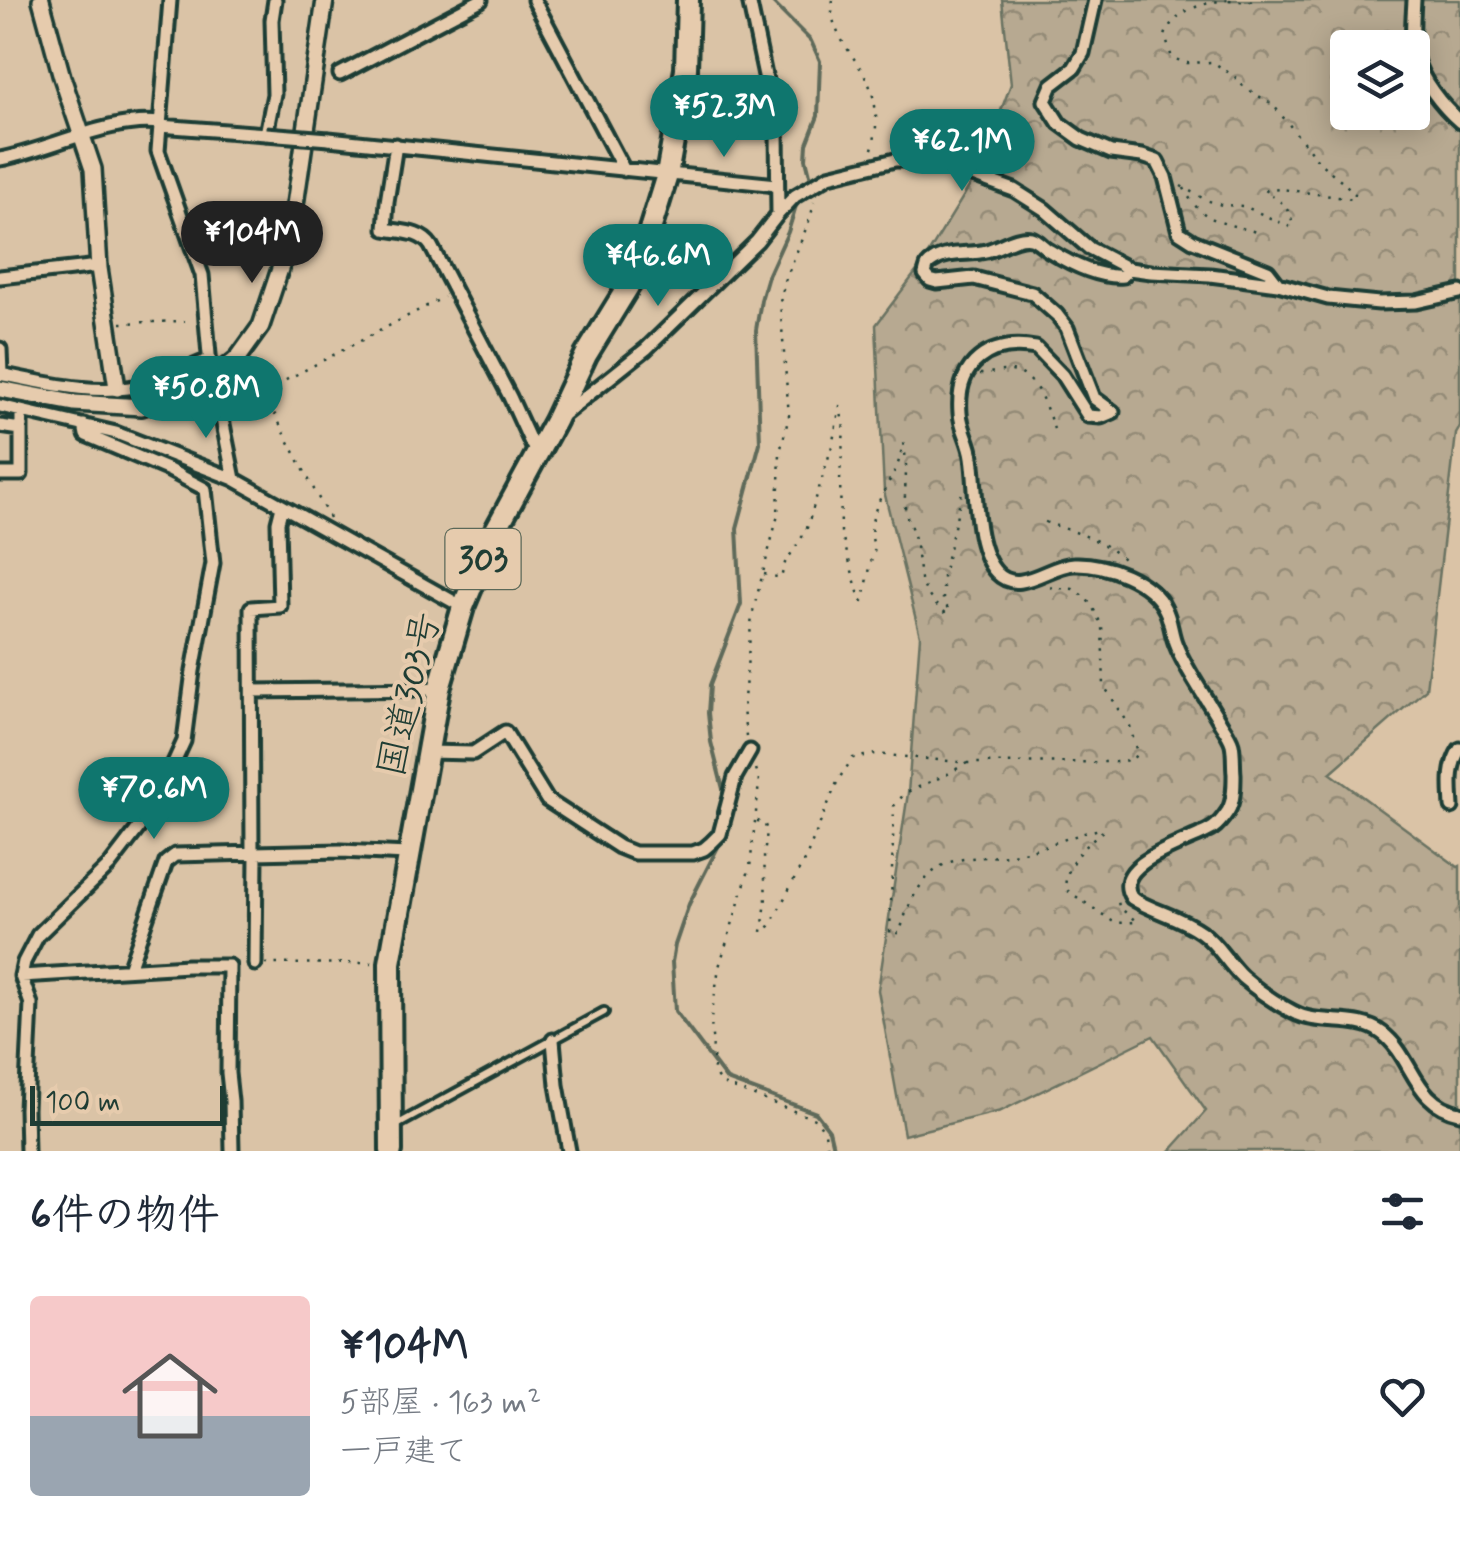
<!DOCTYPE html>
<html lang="ja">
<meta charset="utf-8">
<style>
body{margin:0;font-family:Mynerve,"Klee One",sans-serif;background:#f2f2f3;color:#1f2937;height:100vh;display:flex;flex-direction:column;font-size:38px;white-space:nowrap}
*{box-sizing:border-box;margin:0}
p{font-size:32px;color:#747a83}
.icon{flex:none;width:55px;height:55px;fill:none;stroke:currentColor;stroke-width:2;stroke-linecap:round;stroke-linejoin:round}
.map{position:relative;height:1151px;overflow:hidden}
.details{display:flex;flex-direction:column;background:#fff;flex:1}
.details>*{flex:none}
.controls{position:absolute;left:1330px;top:30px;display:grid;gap:20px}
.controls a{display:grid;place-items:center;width:100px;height:100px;border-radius:10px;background:#fff;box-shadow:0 5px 25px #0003;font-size:50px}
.scale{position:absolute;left:30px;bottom:25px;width:195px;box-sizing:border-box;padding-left:10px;border:5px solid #1f3d34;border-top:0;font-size:28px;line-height:35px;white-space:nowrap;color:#1f3d34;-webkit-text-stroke:8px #e6cbad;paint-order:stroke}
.price{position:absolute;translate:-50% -85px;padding:0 22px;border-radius:35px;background:#0f766e;color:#fff;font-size:32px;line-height:65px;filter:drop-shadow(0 2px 5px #0008)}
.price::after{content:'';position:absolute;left:50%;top:60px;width:30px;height:22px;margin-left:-15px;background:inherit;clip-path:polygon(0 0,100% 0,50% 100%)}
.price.selected{background:#222;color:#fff}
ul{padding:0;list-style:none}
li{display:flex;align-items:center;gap:30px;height:250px;padding:0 30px}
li+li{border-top:2px solid #e0e1e3}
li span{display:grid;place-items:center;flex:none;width:280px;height:200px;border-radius:10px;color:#555}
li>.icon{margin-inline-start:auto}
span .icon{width:120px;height:120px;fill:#fffc;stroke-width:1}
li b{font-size:42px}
h2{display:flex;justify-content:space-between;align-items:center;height:120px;padding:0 30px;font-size:42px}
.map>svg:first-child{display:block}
.forest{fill:url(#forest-crowns);stroke:#6b7362;stroke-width:2.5;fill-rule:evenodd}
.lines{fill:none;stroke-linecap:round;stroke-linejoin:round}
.stream{stroke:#5e6a5a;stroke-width:4}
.lane-casing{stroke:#1f3d34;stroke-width:14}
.street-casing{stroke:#1f3d34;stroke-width:19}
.secondary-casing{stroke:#1f3d34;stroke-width:22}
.highway-casing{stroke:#1f3d34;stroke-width:28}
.path{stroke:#1f3d34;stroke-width:2.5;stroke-dasharray:2.5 8;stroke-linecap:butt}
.lane{stroke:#e6cbad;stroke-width:6}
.street{stroke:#e6cbad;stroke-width:11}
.secondary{stroke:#e6cbad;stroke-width:15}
.highway{stroke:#e6cbad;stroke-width:20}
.street-bridge-casing{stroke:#1f3d34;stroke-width:19;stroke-linecap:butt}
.street-bridge{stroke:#e6cbad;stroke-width:11}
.labels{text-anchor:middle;stroke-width:8;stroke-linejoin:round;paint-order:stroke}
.shield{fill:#e6cbad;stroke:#5b6858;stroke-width:2.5}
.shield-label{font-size:35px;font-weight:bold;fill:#1f3d34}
.street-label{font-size:38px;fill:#1f3d34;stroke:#e6cbad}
</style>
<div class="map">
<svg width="1460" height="1151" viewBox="0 0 1460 1151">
<defs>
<pattern id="forest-crowns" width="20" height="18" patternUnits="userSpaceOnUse" patternTransform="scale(2.5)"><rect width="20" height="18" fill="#b7a991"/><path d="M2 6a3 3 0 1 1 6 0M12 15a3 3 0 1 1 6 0" fill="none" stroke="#948b77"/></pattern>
</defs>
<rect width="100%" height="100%" fill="#dac3a6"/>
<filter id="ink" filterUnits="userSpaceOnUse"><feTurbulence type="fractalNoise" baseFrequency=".01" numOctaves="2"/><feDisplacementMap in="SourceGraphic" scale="20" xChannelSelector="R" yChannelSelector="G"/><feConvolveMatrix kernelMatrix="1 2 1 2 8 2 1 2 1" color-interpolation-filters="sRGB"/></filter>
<g filter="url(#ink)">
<!-- forest -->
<path class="forest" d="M1002 0H1460V427L1456 434 1426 689 1330 773 1458 867 1460 866V1151H1170L1206 1111 1153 1036 1001 1111 904 1135 878 990 908 793 920 636 884 491 876 325 922 264 977 174 1011 84ZM1348 48H1412V112H1348Z"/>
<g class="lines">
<!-- stream -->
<path class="stream" d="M770 0 811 41 820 61 818 116 807 144 806 159 811 179 800 185 799 190
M725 797 711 742 708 713 710 685 741 604 737 528 760 443 756 330 761 300 768 276 788 232 798 199
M721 841 689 904 675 945 672 962 675 1011 727 1080 816 1113 829 1130 834 1151"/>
<defs>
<path id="lane" d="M395 1126 604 1012"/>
<path id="street" d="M170 0 158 151 202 275 210 366
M534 0 624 170
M749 0 777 132 778 214
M1095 0 1083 53 1074 68 1052 85 1045 101 1059 123 1081 139 1111 152 1142 156 1157 161 1165 177 1179 232 1193 241 1268 271 1278 284
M1414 0C1413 18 1411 38 1415 56 1421 80 1442 106 1460 122
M340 74 481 0
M159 126 266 134 274 94 272 20 275 0
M329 139 777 185
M396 145 387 202 385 229C402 232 421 231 431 246L510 397 532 445 539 450
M0 159C49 150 110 117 159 123
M1129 269 1123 276C1099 278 1071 264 1050 251 1044 248 1038 240 1031 238 1017 235 999 248 986 251 969 255 948 251 933 261 926 265 927 267 925 274L930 280 937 282 974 278 1032 293 1057 315 1067 328 1094 398 1113 412 1101 417 1088 416 1062 375 1036 348C989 340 956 363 960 413 961 429 970 441 972 457 977 489 973 548 997 573 1019 596 1049 565 1074 564 1105 563 1151 580 1165 609 1171 620 1171 634 1176 645 1185 669 1208 700 1221 724 1225 730 1230 737 1232 744 1234 753 1233 765 1234 774 1234 786 1234 801 1228 811 1224 817 1219 824 1213 828 1194 841 1108 862 1132 898 1151 911 1179 916 1201 932 1218 944 1227 963 1242 977 1256 989 1276 1003 1293 1012 1320 1027 1357 1014 1382 1033 1414 1057 1413 1104 1460 1113
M0 277 99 266
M0 349 1 374
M0 374C48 384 101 397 149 384 169 379 189 368 208 360
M217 394 234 479
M0 406 116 433 234 479 463 607
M563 415 646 349 757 241 778 214 795 196 829 176 895 160H915L973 175 1014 190 1044 209 1089 248 1129 269 1151 272 1210 275 1278 284 1328 298 1379 303 1416 302 1460 292
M0 426 21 429
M0 474H21V411
M252 691 439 689
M427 752 473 753 505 732 547 800 619 847 634 853H693L704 849 711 843 720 834 735 777 750 751
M1452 807C1451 787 1448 767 1460 749
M252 853 251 608 280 606 278 522 282 506
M255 964 256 853
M129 969 166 862 175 855 341 851 408 854
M21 976 188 966H229L228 1073 231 1101 232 1151
M553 1040 557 1085 569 1151
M27 1151 26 1109 31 1004 21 976 24 962 38 935 110 865 137 830 149 811 159 782 173 765 184 741 193 671 213 563 205 489 169 470 86 435 84 425"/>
<path id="secondary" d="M41 0 62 77 93 169 99 268 117 388
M0 389 74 403 142 407 192 389 216 376 238 358 261 326 290 239 325 0"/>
<path id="highway" d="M391 1151 390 963 439 689 463 607 492 537 555 421 586 355 637 272 667 175 686 69 688 0"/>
</defs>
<!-- lane casing -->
<use href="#lane" class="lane-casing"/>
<!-- street casing -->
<use href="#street" class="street-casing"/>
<!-- secondary casing -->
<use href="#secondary" class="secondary-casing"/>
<!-- highway casing -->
<use href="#highway" class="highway-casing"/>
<!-- path -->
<path class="path" d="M833 0C827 27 849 49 862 71 878 96 880 128 870 155
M1229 0 1249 2 1252 0
M1181 186 1206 200 1222 205 1244 206 1290 227 1293 226C1290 209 1281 199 1265 193L1267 190 1282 189 1352 199 1356 197 1355 194 1341 180 1321 164 1274 106 1242 85 1235 77 1213 62 1187 63 1172 58 1165 36C1173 10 1203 3 1227 0
M1184 188C1200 222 1222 222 1256 232
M121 323 185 321
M980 374C988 374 996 371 1004 371 1036 368 1045 406 1054 429
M329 518 263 392 444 297
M1045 522C1074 532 1101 538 1124 560
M764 574 781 578 785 563 806 531 832 446 840 406 844 430 840 474 841 532 860 599 863 601C868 583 869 566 875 548 863 520 884 493 896 468 900 460 901 452 903 443 909 466 904 484 905 507 906 520 915 532 916 545 919 576 920 594 947 614L949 610 943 601V575L962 492
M746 737 743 709 752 615 778 515 780 452 789 416 780 302 785 281 811 216 814 202
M967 763 946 775 905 793 894 806 890 934 900 933C906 906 924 868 954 861 973 856 997 858 1017 853 1045 848 1072 835 1100 829L1103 831C1084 845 1067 862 1065 887L1068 891 1115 923 1137 922 1119 907 1117 895
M756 769 759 777 758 794 750 867 719 967 711 1019 714 1071 717 1078 723 1084 817 1120 825 1133 828 1151
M757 821 764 822 767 831 764 856 766 901 762 932 770 926 807 855 838 780 853 758 876 754 968 763 1117 762 1133 759 1137 753 1130 726 1104 686 1102 626 1093 608 1086 598 1073 589 1044 587
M265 964 372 963"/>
<!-- lane -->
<use href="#lane" class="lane"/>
<!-- street -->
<use href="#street" class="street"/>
<!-- secondary -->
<use href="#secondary" class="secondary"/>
<!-- highway -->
<use href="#highway" class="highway"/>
<defs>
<path id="street-bridge" d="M266 134 329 139
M210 366 217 394"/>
</defs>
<!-- street-bridge casing -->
<use href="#street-bridge" class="street-bridge-casing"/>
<!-- street-bridge -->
<use href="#street-bridge" class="street-bridge"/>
</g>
</g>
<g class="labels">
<!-- shield labels -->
<rect class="shield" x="445.5" y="529" width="75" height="60" rx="8"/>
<g class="shield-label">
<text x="483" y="571">303</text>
</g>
<!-- street labels -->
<g class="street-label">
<text transform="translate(408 694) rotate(-77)" y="13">国道303号</text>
</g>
</g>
</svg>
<div class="controls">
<a><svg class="icon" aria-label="layers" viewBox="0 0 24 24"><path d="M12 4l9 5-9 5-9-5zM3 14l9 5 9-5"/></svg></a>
</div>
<div class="scale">100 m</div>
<b class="price" style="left:724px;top:160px">¥52.3M</b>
<b class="price" style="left:962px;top:194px">¥62.1M</b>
<b class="price selected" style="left:252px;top:286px">¥104M</b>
<b class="price" style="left:658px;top:309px">¥46.6M</b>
<b class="price" style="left:206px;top:441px">¥50.8M</b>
<b class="price" style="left:154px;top:842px">¥70.6M</b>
</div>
<section class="details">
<h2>6件の物件<svg class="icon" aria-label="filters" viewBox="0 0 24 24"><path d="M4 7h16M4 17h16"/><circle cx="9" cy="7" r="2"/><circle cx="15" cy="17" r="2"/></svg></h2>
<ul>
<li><span style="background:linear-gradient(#f6c9c9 60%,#9aa5b1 0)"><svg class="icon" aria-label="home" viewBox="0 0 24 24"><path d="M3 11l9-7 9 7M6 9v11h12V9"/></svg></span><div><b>¥104M</b><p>5部屋 · 163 m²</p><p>一戸建て</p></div><svg class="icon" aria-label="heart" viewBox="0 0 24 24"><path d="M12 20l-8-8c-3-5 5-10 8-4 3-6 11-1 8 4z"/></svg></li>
</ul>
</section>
